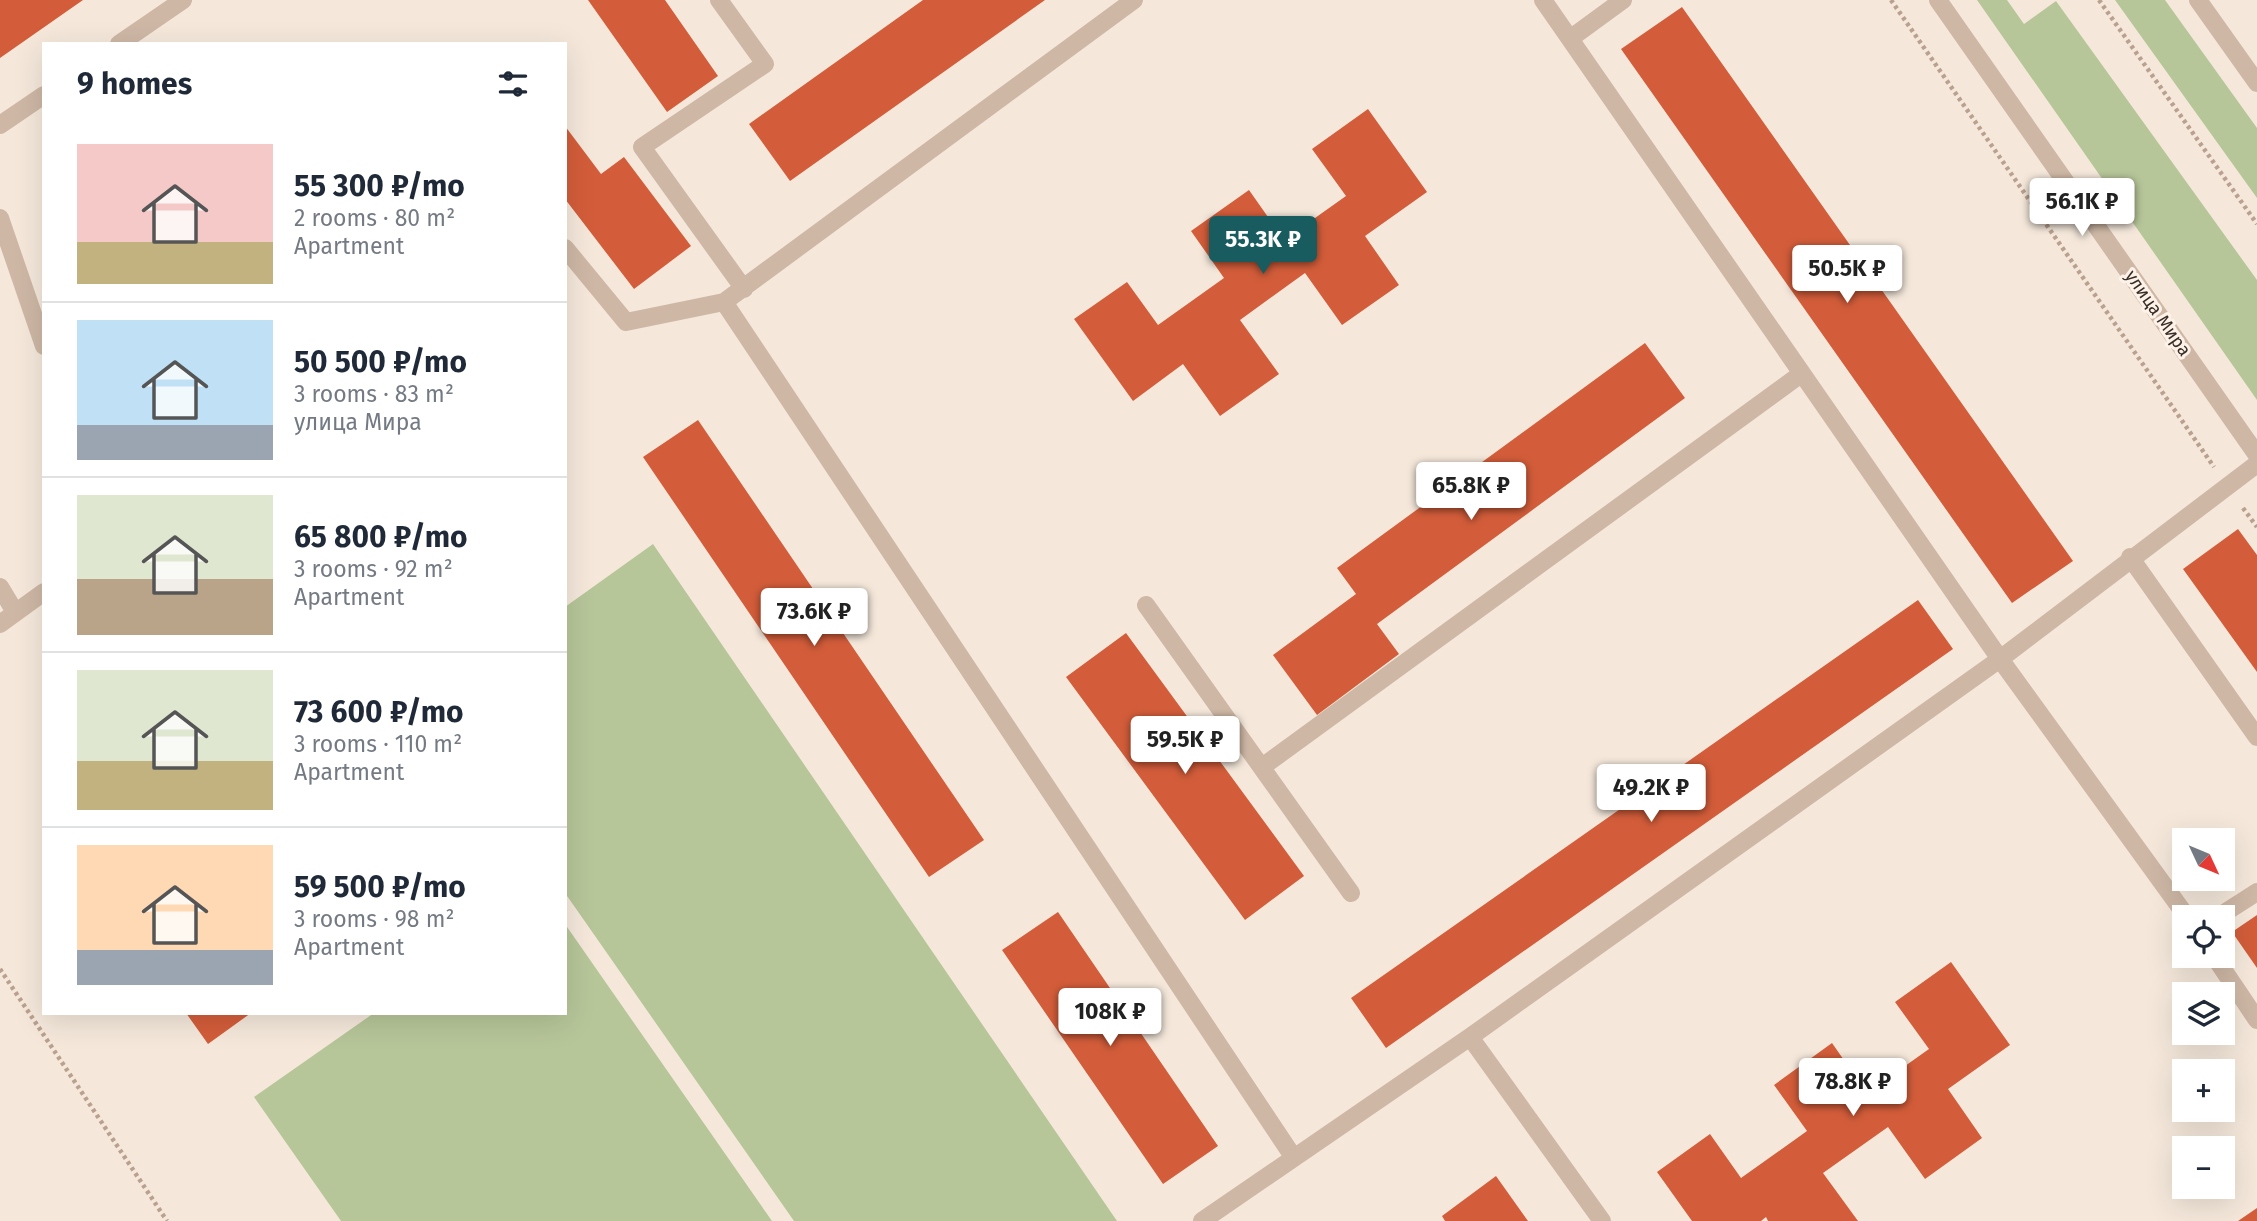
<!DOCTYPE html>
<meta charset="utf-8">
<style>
body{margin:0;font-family:"Fira Sans",sans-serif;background:#f2f2f3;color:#1f2937;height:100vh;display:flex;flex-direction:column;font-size:26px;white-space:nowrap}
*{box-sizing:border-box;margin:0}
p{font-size:23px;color:#747a83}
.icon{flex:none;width:38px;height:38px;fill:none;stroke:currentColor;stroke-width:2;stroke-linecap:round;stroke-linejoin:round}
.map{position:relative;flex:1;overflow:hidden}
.panel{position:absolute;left:42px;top:42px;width:525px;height:973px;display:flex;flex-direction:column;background:#fff;border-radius:0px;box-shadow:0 7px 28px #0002}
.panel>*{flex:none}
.needle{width:46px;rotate:134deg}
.buttons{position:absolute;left:2172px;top:828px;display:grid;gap:14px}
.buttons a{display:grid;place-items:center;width:63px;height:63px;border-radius:0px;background:#fff;box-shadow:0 7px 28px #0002;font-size:35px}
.price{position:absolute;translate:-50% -60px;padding:0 16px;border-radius:7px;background:#fff;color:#222;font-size:23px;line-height:46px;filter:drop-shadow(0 2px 4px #0008)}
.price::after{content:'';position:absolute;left:50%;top:42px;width:21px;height:16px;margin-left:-10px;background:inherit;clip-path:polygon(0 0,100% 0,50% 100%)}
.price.selected{background:#185c60;color:#fff}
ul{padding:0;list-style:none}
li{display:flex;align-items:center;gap:21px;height:175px;padding:0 35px}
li+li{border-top:2px solid #e0e1e3}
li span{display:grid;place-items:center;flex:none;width:196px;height:140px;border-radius:0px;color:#555}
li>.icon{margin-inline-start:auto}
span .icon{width:84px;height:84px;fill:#fffc;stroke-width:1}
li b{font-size:30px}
h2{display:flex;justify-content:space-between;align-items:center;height:84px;padding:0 35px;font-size:30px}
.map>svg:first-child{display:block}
.green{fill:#b7c699}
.building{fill:#d35d3a}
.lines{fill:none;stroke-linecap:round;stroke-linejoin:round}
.path{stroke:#baa18f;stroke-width:4.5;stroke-dasharray:3.5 3.5;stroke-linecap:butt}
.minor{stroke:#ceb7a5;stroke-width:18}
.labels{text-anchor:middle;stroke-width:6;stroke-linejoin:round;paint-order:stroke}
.street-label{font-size:18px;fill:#392d27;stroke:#fcf2e8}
</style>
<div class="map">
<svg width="2257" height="1221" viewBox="0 0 2257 1221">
<rect width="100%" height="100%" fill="#f5e8db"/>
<!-- green -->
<path class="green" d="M1977 0H2007L2024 24 2056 1 2257 280V400Z
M2115 0H2165L2257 128V198Z
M653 544 1117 1221H794L565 893V607Z
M565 924 772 1221H341L254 1097 374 1013H565Z"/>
<!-- building -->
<path class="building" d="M0 0H83L0 58Z
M588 0H665L718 76 667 112Z
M923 0H1045L790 181 749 124Z
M1682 7 2073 561 2012 603 1621 49Z
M1368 109 1427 192 1365 236 1399 285 1342 325 1305 273 1240 320 1279 374 1220 416 1183 364 1133 401 1074 319 1127 282 1158 325 1224 278 1191 231 1249 190 1284 240 1346 196 1312 149Z
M565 126 601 174 624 157 691 246 634 289 565 199Z
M1645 343 1685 398 1377 624 1399 654 1317 715 1273 655 1356 594 1337 568Z
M698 420 984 840 929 877 643 457Z
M2238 529 2257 555V672L2183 569Z
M1918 600 1953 649 1386 1048 1351 998Z
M1126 633 1304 876 1245 920 1066 677Z
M1058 912 1218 1146 1163 1184 1002 950Z
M2257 915V968L2232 932Z
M1951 962 2010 1045 1948 1089 1982 1138 1925 1179 1888 1127 1823 1173 1858 1221H1768L1766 1217 1761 1221H1692L1657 1172 1710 1134 1741 1178 1807 1131 1774 1085 1832 1043 1867 1093 1929 1049 1895 1002Z
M186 1013H251L208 1044Z
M1496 1176 1528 1221H1445L1442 1216Z
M2257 1208V1221H2238Z"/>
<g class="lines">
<!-- path -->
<path class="path" d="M1891 0 2214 467
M2099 0 2257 224
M2243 508 2257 527
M0 969 167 1221"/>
<!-- minor -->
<path class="minor" d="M719 0 765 64 642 147 744 289
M1543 0 2000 659 2187 917
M1938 0 2257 455
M2198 0 2257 83
M1571 38 1623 0
M119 44 183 0
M0 125 44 95
M0 218 44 346
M565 248 626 322 724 302 1134 0
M724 302 1294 1158
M2130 557 2257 737
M0 587 15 612
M1146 605 1351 893
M0 624 44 592
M1262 767 1801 374
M2218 917 2257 892
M2214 956 2257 1020
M1470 1037 1602 1221
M1202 1221 1470 1037 2000 659 2257 464"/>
</g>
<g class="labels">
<!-- street labels -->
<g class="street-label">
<text transform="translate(2158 313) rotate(55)" y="6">улица Мира</text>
</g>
</g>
</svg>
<div class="buttons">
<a><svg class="needle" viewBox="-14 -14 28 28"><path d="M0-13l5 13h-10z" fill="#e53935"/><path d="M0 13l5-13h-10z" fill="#747a83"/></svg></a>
<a><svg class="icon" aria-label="locate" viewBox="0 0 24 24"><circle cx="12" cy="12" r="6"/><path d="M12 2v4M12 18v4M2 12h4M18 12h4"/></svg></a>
<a><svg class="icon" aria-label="layers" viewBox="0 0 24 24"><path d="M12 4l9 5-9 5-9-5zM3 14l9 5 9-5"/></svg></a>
<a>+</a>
<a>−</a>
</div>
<b class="price" style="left:2082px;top:238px">56.1K ₽</b>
<b class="price selected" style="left:1263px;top:276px">55.3K ₽</b>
<b class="price" style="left:1847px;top:305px">50.5K ₽</b>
<b class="price" style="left:1471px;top:522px">65.8K ₽</b>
<b class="price" style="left:814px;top:648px">73.6K ₽</b>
<b class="price" style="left:1185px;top:776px">59.5K ₽</b>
<b class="price" style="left:1651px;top:824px">49.2K ₽</b>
<b class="price" style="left:1110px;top:1048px">108K ₽</b>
<b class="price" style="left:1853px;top:1118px">78.8K ₽</b>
<section class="panel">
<h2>9 homes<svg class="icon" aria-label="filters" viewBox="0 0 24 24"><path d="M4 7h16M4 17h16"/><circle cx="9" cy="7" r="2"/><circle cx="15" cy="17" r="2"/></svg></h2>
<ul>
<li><span style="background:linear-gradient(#f6c9c9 70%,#c2b280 0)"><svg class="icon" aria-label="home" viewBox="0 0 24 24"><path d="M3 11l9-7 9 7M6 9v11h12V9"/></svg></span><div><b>55 300 ₽/mo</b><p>2 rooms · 80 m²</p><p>Apartment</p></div></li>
<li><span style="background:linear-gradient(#bfe0f5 75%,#9aa5b1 0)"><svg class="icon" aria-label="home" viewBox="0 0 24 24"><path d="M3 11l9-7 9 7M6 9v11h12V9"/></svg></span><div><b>50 500 ₽/mo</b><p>3 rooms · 83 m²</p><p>улица Мира</p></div></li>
<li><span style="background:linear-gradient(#dfe7d0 60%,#b9a48a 0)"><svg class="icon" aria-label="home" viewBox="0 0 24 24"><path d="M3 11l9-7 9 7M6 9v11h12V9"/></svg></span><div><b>65 800 ₽/mo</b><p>3 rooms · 92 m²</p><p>Apartment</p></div></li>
<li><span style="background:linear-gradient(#dfe7d0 65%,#c2b280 0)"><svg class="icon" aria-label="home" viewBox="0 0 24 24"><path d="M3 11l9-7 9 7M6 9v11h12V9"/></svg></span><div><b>73 600 ₽/mo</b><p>3 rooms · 110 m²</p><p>Apartment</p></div></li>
<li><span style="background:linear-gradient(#ffd9b3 75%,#9aa5b1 0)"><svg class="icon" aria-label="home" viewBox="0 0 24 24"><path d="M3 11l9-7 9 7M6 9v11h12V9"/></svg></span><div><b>59 500 ₽/mo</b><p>3 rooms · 98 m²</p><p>Apartment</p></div></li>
</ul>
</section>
</div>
